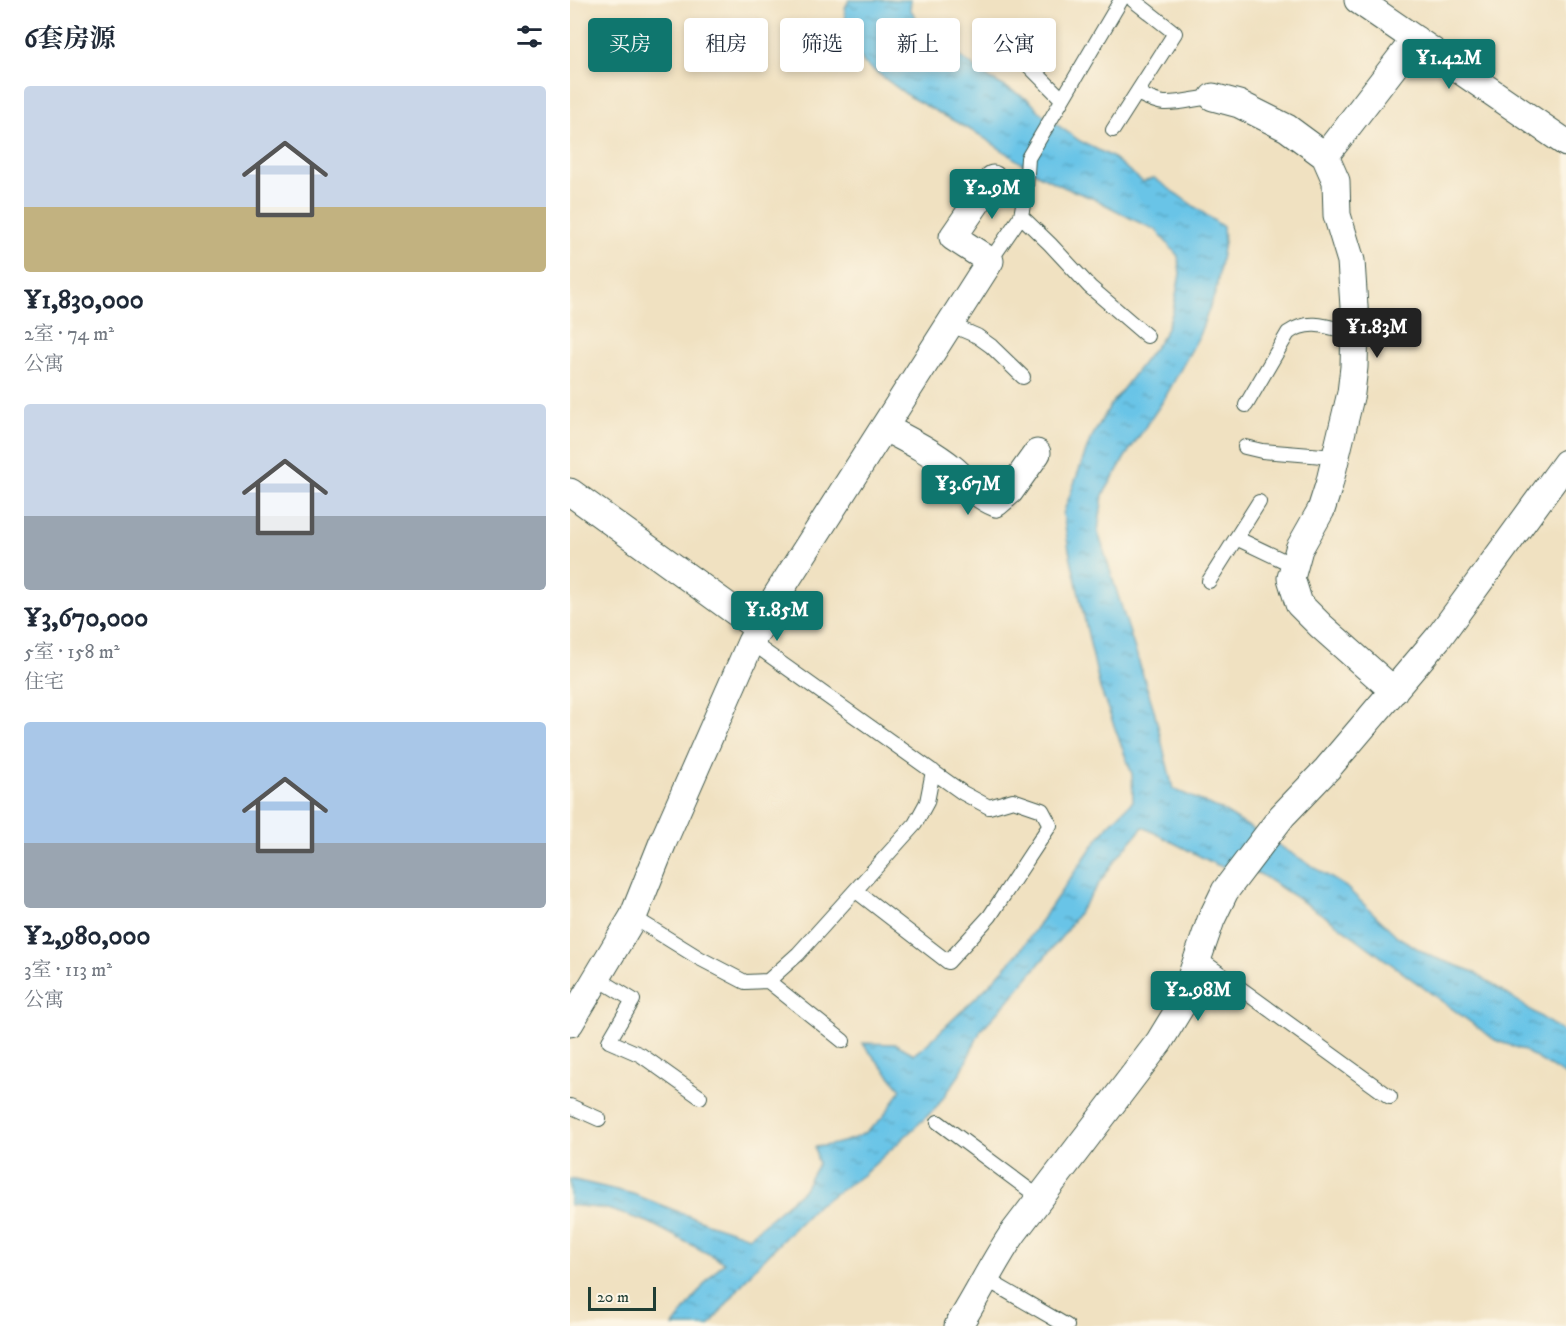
<!DOCTYPE html>
<html lang="zh">
<meta charset="utf-8">
<style>
body{margin:0;font-family:"IM FELL DW Pica","Noto Serif SC",serif;background:#f2f2f3;color:#1f2937;height:100vh;display:flex;flex-direction:column;font-size:22px;white-space:nowrap}
*{box-sizing:border-box;margin:0}
p{font-size:20px;color:#747a83}
.icon{flex:none;width:33px;height:33px;fill:none;stroke:currentColor;stroke-width:2;stroke-linecap:round;stroke-linejoin:round}
.map{position:relative;flex:1;overflow:hidden}
.drawer{display:flex;flex-direction:column;background:#fff;width:570px}
.drawer>*{flex:none}
.top-card{position:absolute;left:18px;top:18px;width:570px;height:54px;display:flex;gap:12px}
.scale{position:absolute;left:18px;bottom:15px;width:68px;box-sizing:border-box;padding-left:6px;border:3px solid #1f3d34;border-top:0;font-size:16px;line-height:21px;white-space:nowrap;color:#1f3d34;-webkit-text-stroke:4px #fcf5e5;paint-order:stroke}
.price{position:absolute;translate:-50% -51px;padding:0 14px;border-radius:6px;background:#0f766e;color:#fff;font-size:20px;line-height:39px;filter:drop-shadow(0 2px 3px #0008)}
.price::after{content:'';position:absolute;left:50%;top:36px;width:18px;height:14px;margin-left:-9px;background:inherit;clip-path:polygon(0 0,100% 0,50% 100%)}
.price.current{background:#222;color:#fff}
ul{padding:0;list-style:none}
li{display:grid;align-content:center;gap:12px;height:318px;padding:0 24px}
li span{display:grid;place-items:center;height:186px;border-radius:6px;color:#555}
li>.icon{margin-inline-start:auto}
span .icon{width:108px;height:108px;fill:#fffc;stroke-width:1}
li b{font-size:26px}
h2{display:flex;justify-content:space-between;align-items:center;height:72px;padding:0 24px;font-size:26px}
.tag{padding:0 21px;border-radius:6px;background:#fff;box-shadow:0 3px 9px #0003;font-size:21px;line-height:54px}
.tag.current{background:#0f766e;color:#fff}
main{display:flex;flex:1;min-height:0}
.map>svg:first-child{display:block}
.water{fill:url(#water-ripples);stroke:#44808e;stroke-width:1.5}
.lines{fill:none;stroke-linecap:round;stroke-linejoin:round}
.service-casing{stroke:#3e5649;stroke-width:16}
.minor-casing{stroke:#3e5649;stroke-width:29}
.service{stroke:#fff;stroke-width:14}
.minor{stroke:#fff;stroke-width:27}
</style>
<main>
<section class="drawer">
<h2>6套房源<svg class="icon" aria-label="filters" viewBox="0 0 24 24"><path d="M4 7h16M4 17h16"/><circle cx="9" cy="7" r="2"/><circle cx="15" cy="17" r="2"/></svg></h2>
<ul>
<li><span style="background:linear-gradient(#c9d6e8 65%,#c2b280 0)"><svg class="icon" aria-label="home" viewBox="0 0 24 24"><path d="M3 11l9-7 9 7M6 9v11h12V9"/></svg></span><div><b>¥1,830,000</b><p>2室 · 74 m²</p><p>公寓</p></div></li>
<li><span style="background:linear-gradient(#c9d6e8 60%,#9aa5b1 0)"><svg class="icon" aria-label="home" viewBox="0 0 24 24"><path d="M3 11l9-7 9 7M6 9v11h12V9"/></svg></span><div><b>¥3,670,000</b><p>5室 · 158 m²</p><p>住宅</p></div></li>
<li><span style="background:linear-gradient(#a9c7e8 65%,#9aa5b1 0)"><svg class="icon" aria-label="home" viewBox="0 0 24 24"><path d="M3 11l9-7 9 7M6 9v11h12V9"/></svg></span><div><b>¥2,980,000</b><p>3室 · 113 m²</p><p>公寓</p></div></li>
</ul>
</section>
<div class="map">
<svg width="996" height="1326" viewBox="0 0 996 1326">
<defs>
<pattern id="water-ripples" width="26" height="14" patternUnits="userSpaceOnUse" patternTransform="scale(1.5)"><rect width="26" height="14" fill="#69c4e7"/><path d="M2 4q2-2 4 0t4 0M15 11q2-2 4 0t4 0" fill="none" stroke="#56a0bc"/></pattern>
</defs>
<rect width="100%" height="100%" fill="#fcf5e5"/>
<filter id="ink" filterUnits="userSpaceOnUse"><feTurbulence type="fractalNoise" baseFrequency=".0167" numOctaves="2"/><feDisplacementMap in="SourceGraphic" scale="12" xChannelSelector="R" yChannelSelector="G"/><feConvolveMatrix kernelMatrix="1 2 1 2 8 2 1 2 1" color-interpolation-filters="sRGB"/></filter>
<filter id="wash" filterUnits="userSpaceOnUse"><feTurbulence type="fractalNoise" baseFrequency=".008" numOctaves="4" result="noise"/><feDisplacementMap in="SourceGraphic" scale="24" xChannelSelector="R" yChannelSelector="G"/><feGaussianBlur stdDeviation="1.35" result="paint"/><feColorMatrix in="noise" values="0 0 0 0 0 0 0 0 0 0 0 0 0 0 0 0 0 1.4 0 .05"/><feComposite in="paint" operator="in"/></filter>
<g filter="url(#wash)">
<rect width="100%" height="100%" fill="#f0e1c1"/>
<!-- water -->
<path class="water" d="M279 0H341L340 9 355 30 421 79 459 100 472 114 510 141 542 157 573 182 584 178 653 227 654 242 646 291 628 338 593 401 555 457 533 495 528 532 584 710 603 789 650 809 776 887 828 937 860 956 904 972 996 1034V1076L953 1050 925 1040 761 920 690 874 647 865 573 827 546 859 494 934 439 1000 411 1030 390 1074 366 1108 293 1175 245 1207 184 1269 139 1326H103L139 1278 154 1262 78 1222 37 1209 0 1205V1179L63 1194 137 1223 179 1237 233 1190 248 1164 245 1147C292 1142 309 1129 331 1089L292 1043 326 1044 344 1054 356 1045 418 986 450 951 524 844 538 826 563 801 562 774 530 688 499 550 493 514 520 440 540 406 594 335 603 311 610 274 608 256 586 230 564 220 527 200 496 188 469 175 408 134 340 97 294 63 276 32 275 8Z"/>
</g>
<g filter="url(#ink)">
<g class="lines">
<defs>
<path id="service" d="M421 28 492 99
M567 93C575 97 585 102 594 103 610 104 627 98 643 97
M543 130 605 33 563 0
M451 216 480 244 520 287 577 336
M420 261 451 216 456 188 458 158 551 0
M379 324 407 336 421 346 453 377
M676 405 718 333C740 317 761 328 785 334
M675 447 692 451 765 457
M666 538 725 566
M639 581 689 502
M181 642 393 793 419 807 443 800 472 810 480 825 420 916 378 962 286 891
M63 917 129 958 175 982 198 981 228 954 345 824 357 802 363 771
M627 957 820 1097
M27 978 63 1000 39 1041 71 1055 130 1097
M198 981 273 1041
M0 1106 29 1119
M368 1122 470 1198
M416 1279 497 1326"/>
<path id="minor" d="M788 0 996 143
M643 97 669 104 717 128 755 156 766 181 767 215 781 261 785 322 784 367 781 393 759 485 751 510 729 549 721 578 729 604 751 626 824 691
M755 156 845 39
M315 428C338 440 362 452 383 469 398 482 406 495 426 503L440 491 467 453
M0 492 188 628
M0 1023 63 917 93 842 181 642 207 595 420 261 383 237 423 179
M388 1326C408 1295 423 1262 444 1232L589 1042 611 1006 641 920 655 891 712 816 757 769 869 637 996 463"/>
</defs>
<!-- service casing -->
<use href="#service" class="service-casing"/>
<!-- minor casing -->
<use href="#minor" class="minor-casing"/>
<!-- service -->
<use href="#service" class="service"/>
<!-- minor -->
<use href="#minor" class="minor"/>
</g>
</g>
</svg>
<div class="scale">20 m</div>
<b class="price" style="left:879px;top:90px">¥1.42M</b>
<b class="price" style="left:422px;top:220px">¥2.9M</b>
<b class="price current" style="left:807px;top:359px">¥1.83M</b>
<b class="price" style="left:398px;top:516px">¥3.67M</b>
<b class="price" style="left:207px;top:642px">¥1.85M</b>
<b class="price" style="left:628px;top:1022px">¥2.98M</b>
<div class="top-card">
<a class="tag current">买房</a>
<a class="tag">租房</a>
<a class="tag">筛选</a>
<a class="tag">新上</a>
<a class="tag">公寓</a>
</div>
</div>
</main>
